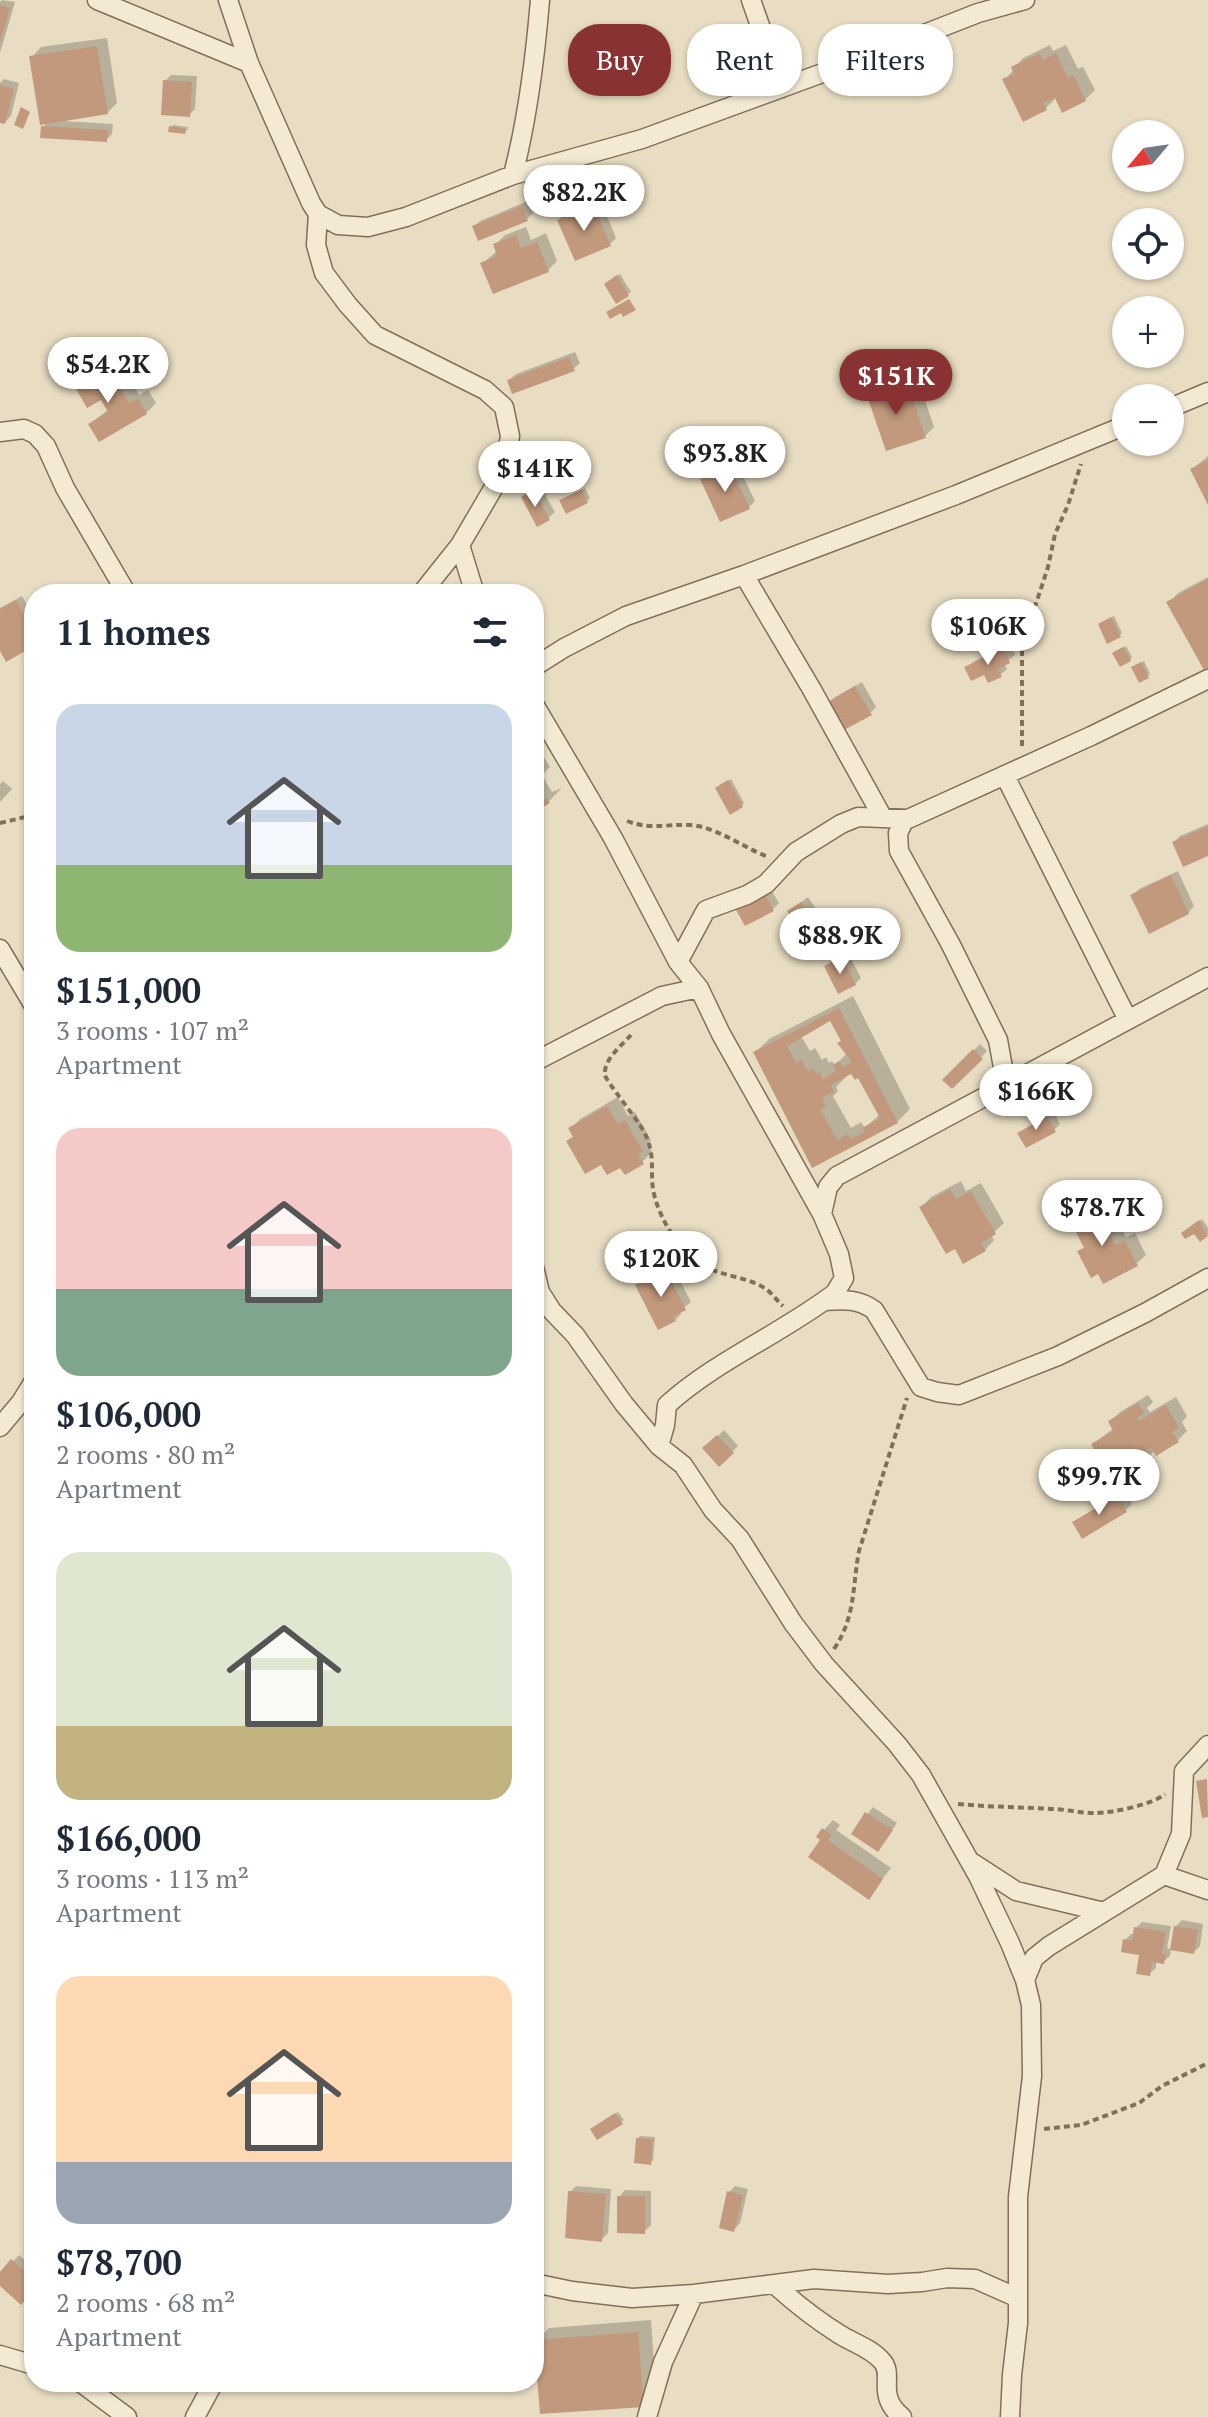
<!DOCTYPE html>
<meta charset="utf-8">
<style>
body{margin:0;font-family:"PT Serif",serif;background:#f6f6f7;color:#1f2937;height:100vh;display:flex;flex-direction:column;font-size:30px;white-space:nowrap}
*{box-sizing:border-box;margin:0}
p{font-size:26px;color:#747a83}
.icon{flex:none;width:44px;height:44px;fill:none;stroke:currentColor;stroke-width:2;stroke-linecap:round;stroke-linejoin:round}
.map{position:relative;flex:1;overflow:hidden}
.drawer{position:absolute;left:24px;top:584px;width:520px;height:1808px;display:flex;flex-direction:column;background:#fff;border-radius:32px;box-shadow:0 2px 6px #0004}
.drawer>*{flex:none}
.banner{position:absolute;left:568px;top:24px;width:520px;height:72px;display:flex;gap:16px}
.needle{width:52px;rotate:241deg}
.controls{position:absolute;left:1112px;top:120px;display:grid;gap:16px}
.controls a{display:grid;place-items:center;width:72px;height:72px;border-radius:50%;background:#fff;box-shadow:0 2px 6px #0004;font-size:40px}
.price{position:absolute;translate:-50% -68px;padding:0 18px;border-radius:28px;background:#fff;color:#222;font-size:26px;line-height:52px;filter:drop-shadow(0 2px 4px #0008)}
.price::after{content:'';position:absolute;left:50%;top:48px;width:24px;height:18px;margin-left:-12px;background:inherit;clip-path:polygon(0 0,100% 0,50% 100%)}
.price.current{background:#883233;color:#fff}
ul{padding:0;list-style:none}
li{display:grid;align-content:center;gap:16px;height:424px;padding:0 32px}
li span{display:grid;place-items:center;height:248px;border-radius:24px;color:#555}
li>.icon{margin-inline-start:auto}
span .icon{width:144px;height:144px;fill:#fffc;stroke-width:1}
li b{font-size:34px}
h2{display:flex;justify-content:space-between;align-items:center;height:96px;padding:0 32px;font-size:34px}
.chip{padding:0 28px;border-radius:32px;background:#fff;box-shadow:0 2px 6px #0004;font-size:28px;line-height:72px}
.chip.current{background:#883233;color:#fff}
.map>svg:first-child{display:block}
.shadow{fill:#0003;fill-rule:evenodd}
.building{fill:#c2997c;fill-rule:evenodd}
.lines{fill:none;stroke-linecap:round;stroke-linejoin:round}
.minor-casing{stroke:#806f5b;stroke-width:21}
.path{stroke:#806f5b;stroke-width:4;stroke-dasharray:6 4;stroke-linecap:butt}
.minor{stroke:#f4ead4;stroke-width:18}
</style>
<div class="map">
<svg width="1208" height="2417" viewBox="0 0 1208 2417">
<rect width="100%" height="100%" fill="#e8ddc2"/>
<!-- shadow -->
<path class="shadow" d="M2 0 15 2 0 53V2Z
M107 38 117 103 107 113 63 121 113 124 112 134 106 140 43 127 48 121 32 57 41 47Z
M1050 45 1053 51 1066 45 1078 69 1083 67 1095 90 1085 100 1057 97 1045 109 1005 80 1023 58Z
M171 75 197 76 195 109 189 115 165 81Z
M4 79 19 83 11 116 5 122 0 121V83Z
M173 125 188 127 187 130 185 132 171 127Z
M600 199 616 238 610 244 559 220 565 214Z
M528 201 533 213 527 219 474 227 480 221Z
M526 227 531 240 546 233 557 261 548 270 483 263 497 251 495 245 505 235Z
M620 274 631 292 616 301 609 281Z
M575 352 580 363 573 369 509 380 516 374Z
M101 363 106 373 122 364 139 395 148 390 156 403 146 413 90 424 109 409 102 397 75 382 85 372Z
M916 374 934 427 925 436 870 396 879 386Z
M1208 456V501L1192 469Z
M736 461 755 501 749 507 702 479 709 473Z
M540 486 555 512 548 518 523 497Z
M585 488 590 498 587 501 564 498Z
M1208 577V666L1169 603 1178 593Z
M22 596 34 617V644L0 647V608Z
M1114 616 1122 633 1120 635 1103 622Z
M1010 644 1015 655 1004 664 1007 669 1000 675 967 668 973 662Z
M1126 646 1132 657 1130 660 1117 651Z
M1144 661 1150 674 1148 676 1136 665Z
M862 682 876 707 870 713 829 703 835 697Z
M534 740 550 767 542 775 552 792 562 788 549 801 534 809Z
M731 779 744 803 742 806 719 785Z
M3 781 12 789 0 802V784Z
M1208 824V854L1174 842 1180 836Z
M1178 871 1194 906 1188 913 1150 931 1133 895 1139 889Z
M770 888 779 903 773 909 738 908Z
M808 897 826 924 808 938 790 911Z
M848 953 861 978 855 984 827 966 833 960Z
M853 996 910 1109 897 1122 813 1165 756 1052 769 1039ZM830 1018 843 1040 847 1053 835 1065 832 1061 829 1063 826 1057 822 1060 815 1048 810 1051 801 1036ZM852 1071 858 1075 880 1114 865 1128 861 1122 851 1128 833 1096 838 1091 836 1087Z
M980 1044 987 1051 952 1087 945 1080Z
M618 1097 628 1116 635 1112 651 1140 648 1144 652 1152 642 1162 621 1165 574 1136 570 1129 580 1119Z
M1054 1112 1060 1124 1054 1130 1020 1134 1026 1128Z
M961 1181 966 1191 981 1183 1004 1223 991 1235 994 1240 985 1250 955 1247 922 1207 931 1197Z
M1115 1199 1121 1211 1115 1217 1126 1237 1135 1233 1146 1255 1136 1264 1080 1252 1085 1246 1074 1224 1084 1215Z
M1202 1219 1208 1228V1234L1200 1239 1195 1231 1186 1230Z
M672 1265 691 1302 680 1311 681 1314 675 1320 637 1286 644 1279Z
M1148 1395 1153 1402 1147 1408 1150 1412 1176 1397 1187 1416 1182 1422 1187 1431 1177 1441 1155 1450 1143 1463 1093 1444 1114 1428 1110 1422 1120 1412Z
M724 1430 738 1446 719 1464 705 1449Z
M1124 1491 1132 1504 1126 1510 1075 1523 1081 1517Z
M873 1807 897 1823 878 1850 853 1833Z
M833 1820 840 1825 836 1830 891 1868 868 1897 822 1840 824 1830Z
M1182 1920 1203 1924 1200 1946 1194 1952 1176 1926Z
M1142 1922 1171 1926 1167 1948 1171 1949 1170 1956 1163 1962 1156 1961V1968L1149 1974 1142 1954 1125 1940 1131 1934H1135L1136 1928Z
M618 2112 624 2120 621 2122 595 2127Z
M640 2136 655 2137 653 2160 650 2163 637 2139Z
M576 2186 611 2189 608 2233 602 2239 570 2192Z
M735 2186 748 2189 740 2223 734 2230 729 2192Z
M625 2190 651 2191V2225L644 2232 619 2197Z
M19 2255 34 2268V2288L0 2283V2275Z
M651 2320 656 2391 643 2405 536 2341 549 2328Z"/>
<!-- building -->
<path class="building" d="M0 5 10 8 1 39H0Z
M97 46 108 114 40 125 29 56Z
M1040 53 1043 60 1056 53 1068 78 1073 75 1086 101 1062 113 1055 98 1043 103 1047 110 1023 122 1002 79 1014 74 1011 67Z
M163 80 192 82 190 117 161 115Z
M0 85 14 89 5 124 0 123Z
M21 107 30 112 23 129 14 125Z
M41 126 108 130 107 142 40 138Z
M169 126 186 129 185 134 168 132Z
M593 204 611 246 575 261 557 220Z
M522 206 528 221 478 241 472 226Z
M516 235 521 248 537 242 549 272 493 294 480 263 497 256 493 244Z
M617 275 629 296 616 304 604 284Z
M629 299 636 310 623 317 621 313 610 319 606 312Z
M569 357 575 371 512 394 507 380Z
M91 372 96 382 112 372 129 403 138 398 147 414 99 442 88 424 108 412 101 400 87 408 72 382Z
M907 383 926 438 886 451 867 396Z
M1208 460V505L1190 469Z
M730 466 750 509 720 522 700 479Z
M533 490 550 520 537 527 521 497Z
M582 490 588 503 566 514 559 500Z
M1208 579V668L1204 670 1166 602Z
M16 600 34 634V646L6 662 0 651V609Z
M1111 617 1121 637 1107 644 1098 624Z
M1123 647 1131 661 1120 667 1112 653Z
M1004 649 1010 663 998 669 1002 677 988 683 984 675 971 681 964 667Z
M1141 662 1149 678 1139 683 1131 667Z
M855 686 872 715 842 731 826 703Z
M728 780 743 807 730 815 715 788Z
M534 796 538 804 547 798 550 803 534 812Z
M1208 826V856L1183 867 1172 842Z
M1171 875 1189 914 1149 934 1130 895Z
M764 892 774 911 745 926 735 908Z
M801 902 821 931 807 941 787 911Z
M842 957 856 985 838 994 824 966Z
M839 1008 898 1123 812 1168 753 1052ZM830 1021 841 1041 837 1043 852 1062 843 1067 839 1061 833 1065 836 1071 823 1079 819 1072 816 1074 813 1069 808 1071 801 1060 796 1063 787 1046ZM851 1074 855 1080 858 1078 880 1118 862 1128 865 1132 851 1139 848 1134 837 1140 820 1109 826 1106 822 1098 834 1092 831 1085Z
M973 1049 983 1059 952 1089 942 1080Z
M607 1106 618 1124 625 1120 643 1152 638 1154 644 1164 625 1175 620 1168 607 1175 601 1165 585 1174 566 1141 573 1137 568 1128Z
M1047 1117 1056 1132 1026 1148 1017 1133Z
M950 1189 956 1199 971 1191 996 1234 981 1243 986 1251 963 1264 955 1249 946 1254 919 1207Z
M1105 1207 1113 1222 1106 1226 1115 1245 1125 1241 1138 1266 1103 1284 1098 1274 1091 1278 1077 1251 1084 1248 1072 1224Z
M1199 1220 1208 1236 1200 1242 1194 1234 1185 1239 1181 1233Z
M666 1270 686 1310 673 1317 676 1321 658 1330 635 1285Z
M1138 1403 1144 1413 1137 1418 1139 1421 1166 1405 1179 1428 1172 1432 1179 1442 1156 1456 1151 1448 1138 1455 1144 1464 1121 1477 1118 1473 1110 1477 1091 1444 1113 1431 1108 1421Z
M717 1435 734 1453 719 1467 702 1448Z
M1118 1496 1127 1512 1082 1539 1072 1522Z
M1207 1779 1208 1817 1202 1818 1196 1781Z
M865 1812 893 1830 878 1852 851 1834Z
M822 1828 832 1835 828 1840 883 1879 869 1900 808 1857 820 1840 816 1837Z
M1174 1926 1198 1930 1194 1954 1170 1950Z
M1134 1927 1166 1932 1162 1954H1166L1164 1964 1152 1962 1150 1976 1136 1974 1139 1955 1121 1952 1123 1939 1132 1941Z
M615 2113 623 2124 597 2140 590 2129Z
M636 2138 653 2139 651 2165 634 2163Z
M568 2191 606 2194 602 2242 565 2238Z
M727 2191 743 2195 734 2232 719 2228Z
M617 2196H645V2234L617 2233Z
M11 2259 34 2280V2290L21 2305 0 2286V2272Z
M638 2332 644 2407 540 2414 534 2340Z
M98 2382H119L109 2392Z"/>
<g class="lines">
<defs>
<path id="minor" d="M97 0 249 63
M228 0 249 63 311 203 318 214 338 225 368 227 406 217 513 175 642 139 858 60 978 13 1025 0
M751 0 782 88
M513 175C528 117 535 60 540 0
M318 214 316 245 324 273 348 305 375 335 485 390 504 407 510 436 504 470 460 545 475 594
M1170 408 1208 392
M0 432 24 429 35 434 46 446 65 488 127 594
M744 575 811 688 883 818
M421 594 460 545
M534 667 564 648 626 616 744 575 956 495 1126 425
M534 704 613 838 678 962 699 988 721 1034 822 1214 839 1254 844 1278 835 1293C781 1334 717 1360 667 1405L665 1425 659 1446 683 1465 713 1510 740 1539 793 1623 824 1664 897 1744 921 1775 978 1876 1010 1943 1025 1980 1031 2005 1032 2076 1018 2197V2323L1012 2375 1010 2417
M1005 776 1128 1020
M905 819 898 833 899 851 951 945 998 1040 1006 1084
M0 949 34 1006
M678 962 706 910 747 895 766 884 796 852 841 824 858 817 908 819 1091 736 1208 679
M534 1062 662 996 699 988
M822 1214 828 1187 837 1176 1208 977
M534 1267 540 1292 552 1311 575 1335 624 1404 659 1446
M824 1301C843 1300 857 1298 874 1310L921 1387 937 1392 959 1395 1058 1356 1145 1313 1208 1278
M0 1427 21 1402 34 1381
M973 1863 1016 1891 1104 1912
M1164 1875 1208 1890
M1025 1980 1034 1958 1049 1946 1164 1875 1181 1834 1184 1771 1208 1745
M534 2283 572 2291 632 2298 694 2294 814 2279 888 2284 922 2282 947 2278 975 2279 1018 2298
M774 2284C795 2303 815 2319 839 2334 853 2343 871 2348 882 2361 895 2375 875 2395 902 2417
M0 2355 34 2365
M80 2382 127 2417
M195 2417 214 2382
M647 2417 663 2362 694 2294"/>
</defs>
<!-- minor casing -->
<use href="#minor" class="minor-casing"/>
<!-- path -->
<path class="path" d="M1022 746V646L1048 567 1055 534 1068 505 1081 464
M627 821C650 830 666 824 690 825 717 827 742 847 766 856
M0 823 34 815
M631 1035C622 1045 603 1060 605 1075 606 1081 637 1119 643 1130 656 1154 650 1166 653 1189 657 1213 674 1242 692 1258 713 1277 743 1274 766 1289 772 1293 777 1301 783 1306
M834 1649C856 1616 852 1588 859 1551L907 1398
M958 1804C989 1807 1020 1807 1051 1809 1065 1809 1080 1813 1094 1813 1112 1813 1152 1805 1165 1794
M1044 2129 1081 2125 1139 2103 1162 2086 1208 2063"/>
<!-- minor -->
<use href="#minor" class="minor"/>
</g>
</svg>
<div class="controls">
<a><svg class="needle" viewBox="-14 -14 28 28"><path d="M0-13l5 13h-10z" fill="#e53935"/><path d="M0 13l5-13h-10z" fill="#747a83"/></svg></a>
<a><svg class="icon" aria-label="locate" viewBox="0 0 24 24"><circle cx="12" cy="12" r="6"/><path d="M12 2v4M12 18v4M2 12h4M18 12h4"/></svg></a>
<a>+</a>
<a>−</a>
</div>
<b class="price" style="left:584px;top:233px">$82.2K</b>
<b class="price" style="left:108px;top:405px">$54.2K</b>
<b class="price current" style="left:896px;top:417px">$151K</b>
<b class="price" style="left:725px;top:494px">$93.8K</b>
<b class="price" style="left:535px;top:509px">$141K</b>
<b class="price" style="left:988px;top:667px">$106K</b>
<b class="price" style="left:840px;top:976px">$88.9K</b>
<b class="price" style="left:1036px;top:1132px">$166K</b>
<b class="price" style="left:1102px;top:1248px">$78.7K</b>
<b class="price" style="left:661px;top:1299px">$120K</b>
<b class="price" style="left:1099px;top:1517px">$99.7K</b>
<div class="banner">
<a class="chip current">Buy</a>
<a class="chip">Rent</a>
<a class="chip">Filters</a>
</div>
<section class="drawer">
<h2>11 homes<svg class="icon" aria-label="filters" viewBox="0 0 24 24"><path d="M4 7h16M4 17h16"/><circle cx="9" cy="7" r="2"/><circle cx="15" cy="17" r="2"/></svg></h2>
<ul>
<li><span style="background:linear-gradient(#c9d6e8 65%,#8fb573 0)"><svg class="icon" aria-label="home" viewBox="0 0 24 24"><path d="M3 11l9-7 9 7M6 9v11h12V9"/></svg></span><div><b>$151,000</b><p>3 rooms · 107 m²</p><p>Apartment</p></div></li>
<li><span style="background:linear-gradient(#f6c9c9 65%,#7fa58c 0)"><svg class="icon" aria-label="home" viewBox="0 0 24 24"><path d="M3 11l9-7 9 7M6 9v11h12V9"/></svg></span><div><b>$106,000</b><p>2 rooms · 80 m²</p><p>Apartment</p></div></li>
<li><span style="background:linear-gradient(#dfe7d0 70%,#c2b280 0)"><svg class="icon" aria-label="home" viewBox="0 0 24 24"><path d="M3 11l9-7 9 7M6 9v11h12V9"/></svg></span><div><b>$166,000</b><p>3 rooms · 113 m²</p><p>Apartment</p></div></li>
<li><span style="background:linear-gradient(#ffd9b3 75%,#9aa5b1 0)"><svg class="icon" aria-label="home" viewBox="0 0 24 24"><path d="M3 11l9-7 9 7M6 9v11h12V9"/></svg></span><div><b>$78,700</b><p>2 rooms · 68 m²</p><p>Apartment</p></div></li>
</ul>
</section>
</div>
